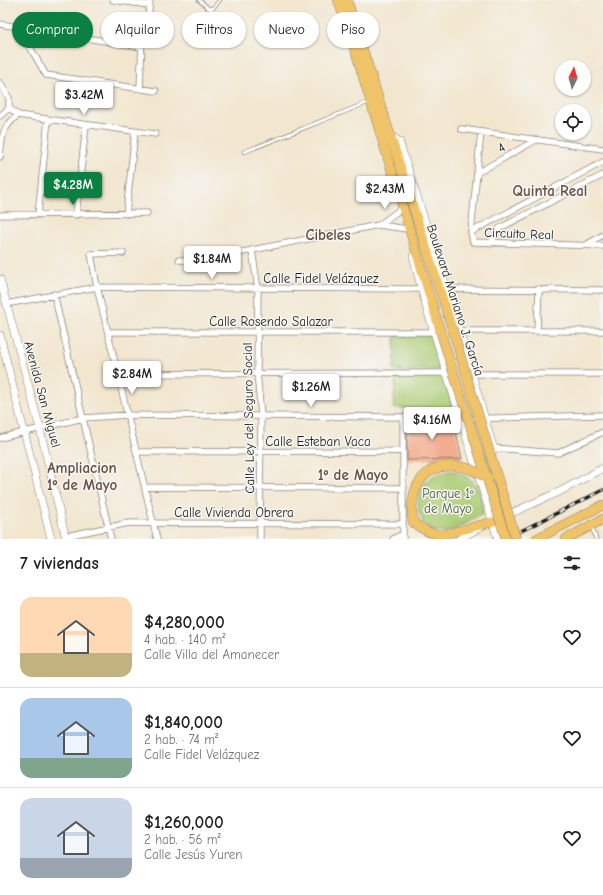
<!DOCTYPE html>
<html lang="es">
<meta charset="utf-8">
<style>
body{margin:0;font-family:"Comic Neue",sans-serif;background:#f6f6f6;color:#222;height:100vh;display:flex;flex-direction:column;font-size:15px;white-space:nowrap}
*{box-sizing:border-box;margin:0}
p{font-size:13px;color:#767676}
.icon{flex:none;width:22px;height:22px;fill:none;stroke:currentColor;stroke-width:2;stroke-linecap:round;stroke-linejoin:round}
.map{position:relative;height:539px;overflow:hidden}
.drawer{display:flex;flex-direction:column;background:#fff;flex:1}
.drawer>*{flex:none}
.top-card{position:absolute;left:12px;top:12px;width:400px;height:36px;display:flex;gap:8px}
.needle{width:26px;rotate:5deg}
.tools{position:absolute;left:555px;top:60px;display:grid;gap:8px}
.tools a{display:grid;place-items:center;width:36px;height:36px;border-radius:50%;background:#fff;box-shadow:0 1px 3px #0004;font-size:20px}
.price{position:absolute;translate:-50% -34px;padding:0 9px;border-radius:4px;background:#fff;color:#222;font-size:13px;line-height:26px;filter:drop-shadow(0 1px 2px #0008)}
.price::after{content:'';position:absolute;left:50%;top:24px;width:12px;height:9px;margin-left:-6px;background:inherit;clip-path:polygon(0 0,100% 0,50% 100%)}
.price.on{background:#0b8043;color:#fff}
ul{padding:0;list-style:none}
li{display:flex;align-items:center;gap:12px;height:100px;padding:0 20px}
li+li{border-top:1px solid #e0e0e0}
li span{display:grid;place-items:center;flex:none;width:112px;height:80px;border-radius:12px;color:#555}
li>.icon{margin-inline-start:auto}
span .icon{width:48px;height:48px;fill:#fffc;stroke-width:1}
li b{font-size:17px}
h2{display:flex;justify-content:space-between;align-items:center;height:48px;padding:0 20px;font-size:17px}
.pill{padding:0 14px;border-radius:18px;background:#fff;box-shadow:0 1px 3px #0004;font-size:14px;line-height:36px}
.pill.on{background:#0b8043;color:#fff}
.map>svg:first-child{display:block}
.green{fill:#abcc74;stroke:#647448}
.building{fill:#f2ad90}
.lines{fill:none;stroke-linecap:round;stroke-linejoin:round}
.service-casing{stroke:#878176;stroke-width:4.5}
.minor-casing{stroke:#878176;stroke-width:7}
.tertiary-casing{stroke:#878176;stroke-width:8}
.primary-casing{stroke:#878176;stroke-width:10}
.service{stroke:#fff;stroke-width:3}
.minor{stroke:#fff;stroke-width:5.5}
.tertiary{stroke:#fff;stroke-width:7}
.primary{stroke:#f0c369;stroke-width:9}
.rail-casing{stroke:#1c1c1c;stroke-width:3.5}
.rail{stroke:#f6f6f2;stroke-width:2;stroke-dasharray:6;stroke-linecap:butt}
.primary-bridge-casing{stroke:#878176;stroke-width:10;stroke-linecap:butt}
.primary-bridge{stroke:#f0c369;stroke-width:9}
.labels{text-anchor:middle;stroke-width:3;stroke-linejoin:round;paint-order:stroke}
.street-label{font-size:13px;fill:#1c1c1c;stroke:#f6f6f2}
.park-label{font-size:13px;fill:#4e5a3b;stroke:#f6f6f2}
.quarter-label{font-size:15px;font-weight:bold;fill:#674f45;stroke:#f6f6f2}
</style>
<div class="map">
<svg width="603" height="539" viewBox="0 0 603 539">
<rect width="100%" height="100%" fill="#f6f6f2"/>
<filter id="ink" filterUnits="userSpaceOnUse"><feTurbulence type="fractalNoise" baseFrequency=".025" numOctaves="2"/><feDisplacementMap in="SourceGraphic" scale="8" xChannelSelector="R" yChannelSelector="G"/><feConvolveMatrix kernelMatrix="1 2 1 2 8 2 1 2 1" color-interpolation-filters="sRGB"/></filter>
<filter id="wash" filterUnits="userSpaceOnUse"><feTurbulence type="fractalNoise" baseFrequency=".012" numOctaves="4" result="noise"/><feDisplacementMap in="SourceGraphic" scale="16" xChannelSelector="R" yChannelSelector="G"/><feGaussianBlur stdDeviation="0.9" result="paint"/><feColorMatrix in="noise" values="0 0 0 0 0 0 0 0 0 0 0 0 0 0 0 0 0 1.4 0 .05"/><feComposite in="paint" operator="in"/></filter>
<g filter="url(#wash)">
<rect width="100%" height="100%" fill="#f2e6cf"/>
<!-- green -->
<path class="green" d="M432 335 441 369 394 371 395 336Z
M396 376H443L453 408H393Z
M453 471C479 480 480 488 483 514 473 520 449 535 438 532 414 527 412 491 430 478 437 473 445 472 453 471Z"/>
<g id="blocks">
<!-- building -->
<path class="building" d="M429 422 454 423 462 459 407 460V423Z"/>
</g>
</g>
<g filter="url(#ink)">
<use href="#blocks" fill-opacity="0" stroke="#878176" stroke-width="1"/>
<g class="lines">
<defs>
<path id="service" d="M199 0 208 8 212 9 220 0
M244 152 369 102
M592 527 596 539"/>
<path id="minor" d="M113 0 149 5
M148 20 150 0
M0 24 141 47
M19 28 46 75 156 91
M0 83 9 98V108L0 116
M140 89 142 39
M9 108 18 115 155 134
M461 129 603 149
M481 132 471 232 473 242 603 246
M0 157C2 137 1 129 18 115
M477 173 536 140
M126 214 135 132
M0 215 147 213
M38 215 48 120
M76 215 86 125
M379 225 402 208
M471 232 603 162
M490 244 500 228 603 175
M586 245 603 235
M252 250 258 289 257 372 261 416 260 539
M123 253 91 254 97 287 157 539
M179 260 205 261 252 250 379 225 407 229
M447 289 603 290
M54 294 111 539
M6 304 97 287 421 289
M459 331H603
M537 331 539 289
M108 332H434
M118 374 447 373
M471 374H603
M0 438 83 418 128 415 403 417 462 419 603 415
M493 448 558 453 603 432
M137 452 403 451
M145 487 404 488
M66 536 129 523 403 524
M393 539 403 534
M403 539V417"/>
<path id="tertiary" d="M390 136 399 141 447 289 494 450
M413 256 425 303 498 539
M0 279 40 429 66 539
M0 335 51 539
M505 516 561 491 603 468
M459 539 481 527"/>
<path id="primary" d="M338 0 356 53 440 330
M347 0 452 328
M442 535 492 522
M536 539 603 505
M566 539 603 519"/>
</defs>
<!-- service casing -->
<use href="#service" class="service-casing"/>
<!-- minor casing -->
<use href="#minor" class="minor-casing"/>
<!-- tertiary casing -->
<use href="#tertiary" class="tertiary-casing"/>
<!-- primary casing -->
<use href="#primary" class="primary-casing"/>
<!-- service -->
<use href="#service" class="service"/>
<!-- minor -->
<use href="#minor" class="minor"/>
<!-- tertiary -->
<use href="#tertiary" class="tertiary"/>
<!-- primary -->
<use href="#primary" class="primary"/>
<defs>
<path id="rail" d="M505 539 603 490"/>
</defs>
<!-- rail casing -->
<use href="#rail" class="rail-casing"/>
<!-- rail -->
<use href="#rail" class="rail"/>
<defs>
<path id="primary-bridge" d="M452 328 516 539
M440 330 506 539
M442 535C430 534 422 530 413 522 408 488 424 460 462 467 471 468 480 474 488 478"/>
</defs>
<!-- primary-bridge casing -->
<use href="#primary-bridge" class="primary-bridge-casing"/>
<!-- primary-bridge -->
<use href="#primary-bridge" class="primary-bridge"/>
</g>
</g>
<g class="labels">
<!-- street labels -->
<g class="street-label">
<text transform="translate(501 147) rotate(-30)" y="5">4</text>
<text transform="translate(519 233) rotate(2)" y="5">Circuito Real</text>
<text x="321" y="283">Calle Fidel Velázquez</text>
<text transform="translate(456 300) rotate(72)" y="5">Boulevard Mariano J. García</text>
<text x="271" y="326">Calle Rosendo Salazar</text>
<text transform="translate(43 394) rotate(75)" y="5">Avenida San Miguel</text>
<text transform="translate(248 418) rotate(-91)" y="5">Calle Ley del Seguro Social</text>
<text x="318" y="446">Calle Esteban Vaca</text>
<text x="234" y="517">Calle Vivienda Obrera</text>
</g>
<!-- park labels -->
<g class="park-label">
<text x="448" y="498">Parque 1º<tspan x="448" dy="15">de Mayo</tspan></text>
</g>
<!-- quarter labels -->
<g class="quarter-label">
<text x="550" y="196">Quinta Real</text>
<text x="328" y="240">Cibeles</text>
<text x="82" y="473">Ampliacion<tspan x="82" dy="17">1º de Mayo</tspan></text>
<text x="353" y="480">1º de Mayo</text>
</g>
</g>
</svg>
<div class="tools">
<a><svg class="needle" viewBox="-14 -14 28 28"><path d="M0-13l5 13h-10z" fill="#e53935"/><path d="M0 13l5-13h-10z" fill="#767676"/></svg></a>
<a><svg class="icon" aria-label="locate" viewBox="0 0 24 24"><circle cx="12" cy="12" r="6"/><path d="M12 2v4M12 18v4M2 12h4M18 12h4"/></svg></a>
</div>
<b class="price" style="left:84px;top:116px">$3.42M</b>
<b class="price on" style="left:73px;top:206px">$4.28M</b>
<b class="price" style="left:385px;top:210px">$2.43M</b>
<b class="price" style="left:212px;top:280px">$1.84M</b>
<b class="price" style="left:132px;top:395px">$2.84M</b>
<b class="price" style="left:311px;top:408px">$1.26M</b>
<b class="price" style="left:432px;top:441px">$4.16M</b>
<div class="top-card">
<a class="pill on">Comprar</a>
<a class="pill">Alquilar</a>
<a class="pill">Filtros</a>
<a class="pill">Nuevo</a>
<a class="pill">Piso</a>
</div>
</div>
<section class="drawer">
<h2>7 viviendas<svg class="icon" aria-label="filters" viewBox="0 0 24 24"><path d="M4 7h16M4 17h16"/><circle cx="9" cy="7" r="2"/><circle cx="15" cy="17" r="2"/></svg></h2>
<ul>
<li><span style="background:linear-gradient(#ffd9b3 70%,#c2b280 0)"><svg class="icon" aria-label="home" viewBox="0 0 24 24"><path d="M3 11l9-7 9 7M6 9v11h12V9"/></svg></span><div><b>$4,280,000</b><p>4 hab. · 140 m²</p><p>Calle Villa del Amanecer</p></div><svg class="icon" aria-label="heart" viewBox="0 0 24 24"><path d="M12 20l-8-8c-3-5 5-10 8-4 3-6 11-1 8 4z"/></svg></li>
<li><span style="background:linear-gradient(#a9c7e8 75%,#7fa58c 0)"><svg class="icon" aria-label="home" viewBox="0 0 24 24"><path d="M3 11l9-7 9 7M6 9v11h12V9"/></svg></span><div><b>$1,840,000</b><p>2 hab. · 74 m²</p><p>Calle Fidel Velázquez</p></div><svg class="icon" aria-label="heart" viewBox="0 0 24 24"><path d="M12 20l-8-8c-3-5 5-10 8-4 3-6 11-1 8 4z"/></svg></li>
<li><span style="background:linear-gradient(#c9d6e8 75%,#9aa5b1 0)"><svg class="icon" aria-label="home" viewBox="0 0 24 24"><path d="M3 11l9-7 9 7M6 9v11h12V9"/></svg></span><div><b>$1,260,000</b><p>2 hab. · 56 m²</p><p>Calle Jesús Yuren</p></div><svg class="icon" aria-label="heart" viewBox="0 0 24 24"><path d="M12 20l-8-8c-3-5 5-10 8-4 3-6 11-1 8 4z"/></svg></li>
</ul>
</section>
